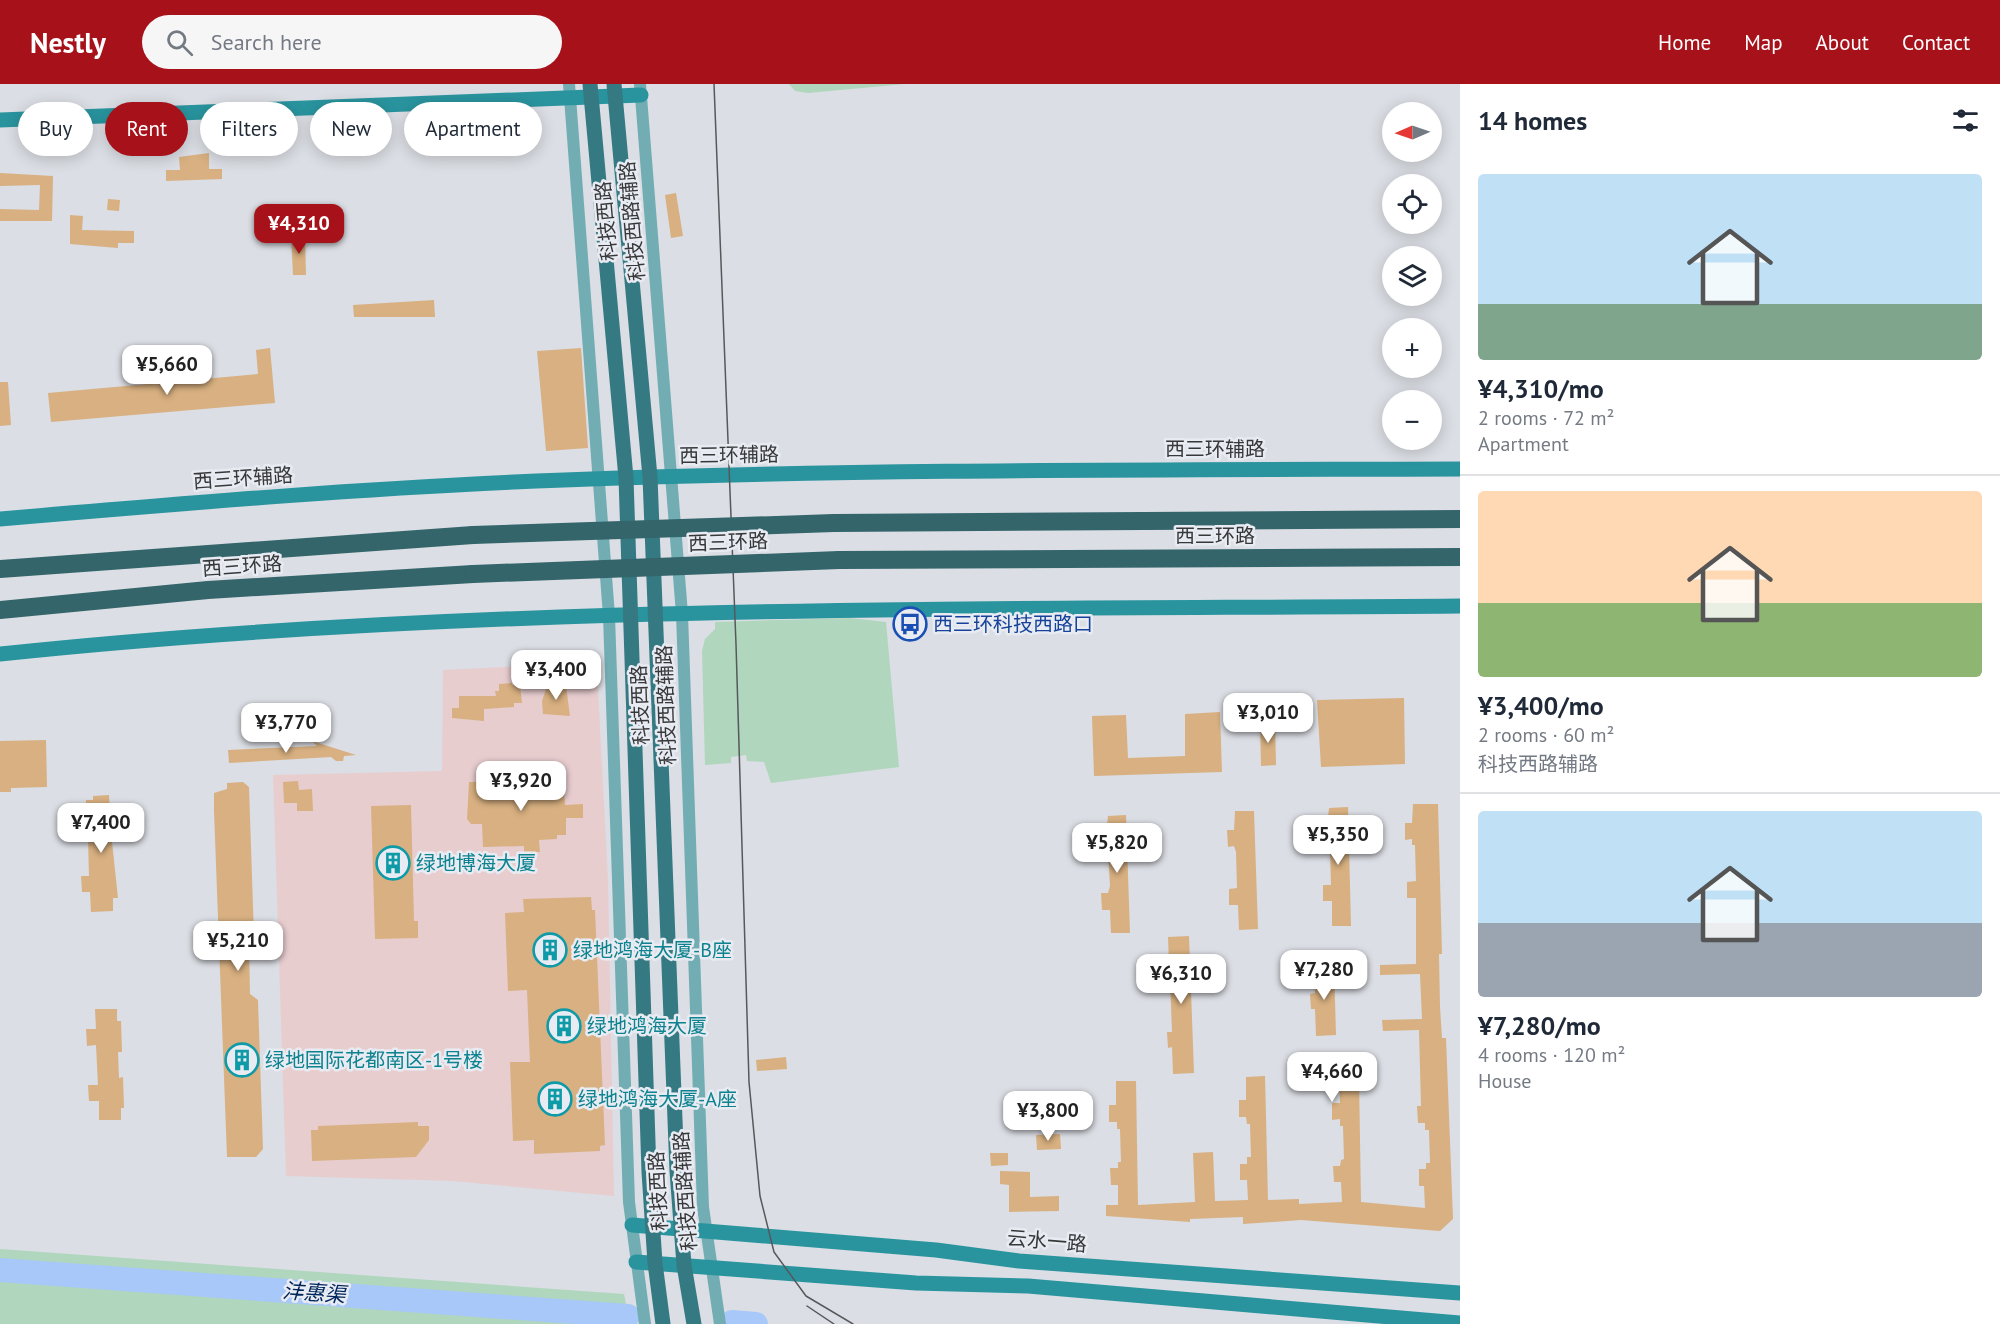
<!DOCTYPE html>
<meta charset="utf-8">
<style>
body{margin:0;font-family:"PT Sans","Noto Sans SC",sans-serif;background:#f6f6f7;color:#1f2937;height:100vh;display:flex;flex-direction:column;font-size:22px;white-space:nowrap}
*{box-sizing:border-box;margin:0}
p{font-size:20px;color:#747a83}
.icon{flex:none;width:33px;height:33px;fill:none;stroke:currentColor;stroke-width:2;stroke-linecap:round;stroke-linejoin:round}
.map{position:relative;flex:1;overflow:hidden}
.side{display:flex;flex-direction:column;background:#fff;width:540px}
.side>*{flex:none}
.guide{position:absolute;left:18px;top:18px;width:570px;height:54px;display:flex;gap:12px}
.needle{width:39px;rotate:268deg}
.controls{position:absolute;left:1382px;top:18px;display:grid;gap:12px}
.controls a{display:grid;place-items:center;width:60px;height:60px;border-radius:50%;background:#fff;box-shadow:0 3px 15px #0003;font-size:30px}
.price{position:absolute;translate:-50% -51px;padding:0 14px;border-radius:12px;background:#fff;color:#222;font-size:20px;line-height:39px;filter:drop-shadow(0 2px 3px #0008)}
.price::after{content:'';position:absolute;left:50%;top:36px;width:18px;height:14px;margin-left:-9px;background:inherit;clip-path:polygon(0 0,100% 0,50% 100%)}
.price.active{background:#a7111a;color:#fff}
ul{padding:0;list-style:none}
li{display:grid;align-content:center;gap:12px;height:318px;padding:0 18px}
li+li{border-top:2px solid #e0e1e3}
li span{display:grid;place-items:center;height:186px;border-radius:6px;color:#555}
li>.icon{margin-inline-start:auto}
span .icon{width:108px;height:108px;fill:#fffc;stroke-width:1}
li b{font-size:26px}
h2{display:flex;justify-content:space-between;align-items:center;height:72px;padding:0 18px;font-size:26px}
.tag{padding:0 21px;border-radius:27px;background:#fff;box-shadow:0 3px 15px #0003;font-size:21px;line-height:54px}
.tag.active{background:#a7111a;color:#fff}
header{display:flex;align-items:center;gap:36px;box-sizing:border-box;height:84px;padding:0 30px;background:#a7111a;color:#fff}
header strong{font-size:28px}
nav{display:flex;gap:33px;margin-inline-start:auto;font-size:21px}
.search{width:420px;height:54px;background:#f6f6f7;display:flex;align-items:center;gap:15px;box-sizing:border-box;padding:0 21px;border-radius:33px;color:#747a83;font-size:22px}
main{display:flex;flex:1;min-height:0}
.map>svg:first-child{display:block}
.commercial{fill:#e8cdcf}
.green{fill:#b0d6be}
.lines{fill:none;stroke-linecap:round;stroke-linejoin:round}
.river{stroke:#a7c8f8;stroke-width:24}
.building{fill:#d8b081}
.street{stroke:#72adb4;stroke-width:12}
.secondary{stroke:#29949e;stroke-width:15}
.primary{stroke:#357a82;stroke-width:15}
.highway{stroke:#33656b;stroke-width:18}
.tram{stroke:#57585b;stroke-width:1.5}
.highway-bridge{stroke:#33656b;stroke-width:18}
.labels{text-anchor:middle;stroke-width:5;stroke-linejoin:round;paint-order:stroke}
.street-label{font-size:20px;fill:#37383a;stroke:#e8ebf2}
.transit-label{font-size:20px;fill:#164399;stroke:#e8ebf2;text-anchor:start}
.culture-label{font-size:20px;fill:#0d838f;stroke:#e8ebf2;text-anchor:start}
.water-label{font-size:21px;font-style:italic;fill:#00265c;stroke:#e8ebf2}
</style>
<header>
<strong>Nestly</strong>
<div class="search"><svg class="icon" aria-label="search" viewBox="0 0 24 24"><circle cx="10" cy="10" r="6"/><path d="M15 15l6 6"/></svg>Search here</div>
<nav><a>Home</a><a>Map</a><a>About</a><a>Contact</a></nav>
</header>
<main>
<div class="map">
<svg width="1460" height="1240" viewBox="0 0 1460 1240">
<rect width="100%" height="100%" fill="#dbdee4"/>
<!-- commercial -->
<path class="commercial" d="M585 579 597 586 608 797 614 1112 452 1097 286 1092 273 691 442 687 443 586Z"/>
<!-- green -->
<path class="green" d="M789 0H905L808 9 795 7Z
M850 534 886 538 899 683 771 699 764 678 747 677 746 671 731 673V679L705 681 702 567 705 555 715 545V538Z
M0 1165 624 1210 630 1240H0Z"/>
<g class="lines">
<!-- river -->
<path class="river" d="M0 1186 628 1232
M732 1238 756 1240"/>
</g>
<!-- building -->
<path class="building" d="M209 69V85H222V95L166 97V86H180L179 73Z
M0 89 53 92 52 137H0V125L39 126 40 101 0 102Z
M676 109 683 152 671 154 665 111Z
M108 115 120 116 119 127 107 126Z
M70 131 83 132 82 146 134 147V159H118V164L70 160Z
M291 151H305L306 191H293Z
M434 216 435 233H354L353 221Z
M270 264 275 319 51 338 48 309 258 290 256 266Z
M581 264 588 364 546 367 537 267Z
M0 298H8L11 341 0 342Z
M512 599V601H520L522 619H514V623L484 625V637L452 634V624H459V612H496L495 607H499V600Z
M547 602H566L570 632 543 630 542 617Z
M1404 614 1405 680 1321 683 1317 616Z
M1220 628 1222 688 1094 692 1092 632 1126 631 1128 674 1185 672V630Z
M1275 637 1276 681 1261 682 1260 638Z
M46 656 47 703 11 704V708H0V657Z
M312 657 356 671 344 672 343 677H336L331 673 229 679 228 666 317 662Z
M557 682 559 705 564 704 565 721 583 720V734H566V751H557V755L539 756 540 768H524V762L483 763 482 740H471L467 735 469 698 504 697V702L542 700 541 683Z
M298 697 299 706 312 705 313 727H297V719H284L283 698Z
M243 698 249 703 254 853 249 860 250 910 258 916 263 1065 256 1073H227L214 727V709L227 705V699Z
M109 711 110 730 120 729 121 758H112L118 814H113V827L91 828 90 808H82L81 792H89L88 754H86V716H93V712Z
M1413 720H1438L1442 870H1439L1440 923 1442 954H1446L1453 1135 1440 1147 1301 1136 1243 1140V1133L1190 1135V1138L1106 1132V1121H1118V1101H1111L1110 1084H1118V1078H1121L1120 1045H1117V1038H1109V1021H1116V997H1136L1138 1121 1195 1118 1193 1069 1213 1068 1215 1117 1248 1116 1247 1096H1240V1080H1247V1073H1251L1250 1040H1247L1246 1033H1239V1016H1246V993L1265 992 1268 1116 1299 1115V1120L1342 1118 1341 1098H1334L1333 1082H1340L1341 1076 1344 1075 1343 1042H1340V1035L1332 1036V1019H1340L1339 995 1359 994 1361 1118 1425 1124 1424 1102H1419V1085H1426V1079H1430L1429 1046H1425V1039H1418L1417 1022H1421L1419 946 1383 947 1382 936 1422 935 1420 890 1380 891V881L1416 880V814H1407V798L1416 797 1415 761H1412V755L1405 756V739H1412Z
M411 721 414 837H418V854L375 855 371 722Z
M1348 723 1351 842H1332V817H1323V801H1331L1330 764 1328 759H1321V743H1327L1329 724Z
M1235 727H1254L1258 845 1239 846 1238 821H1229V805L1237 804 1236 768 1234 762 1228 763 1227 746H1234Z
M1126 731 1130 849H1111L1110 826H1102L1101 809H1108L1110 802 1108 767 1100 768 1099 750H1106L1108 732Z
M591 813 592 826H595L605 1061 600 1062V1067L534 1070V1056L513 1057 510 978H530L527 906 508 907 505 829 524 828 523 815Z
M1189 852 1194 989 1173 990 1172 963 1168 964 1167 948H1172L1170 895H1165L1164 880H1169L1168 853Z
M1314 882H1334L1336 951 1316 952 1315 925H1311L1310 910 1315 909Z
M95 925H117V937H121L122 968H118L119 994 123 993 124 1024H121V1036H99V1017H89L88 1001H98L96 961 87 962 86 945H96Z
M786 973 787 985 757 987 756 976Z
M418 1038V1042H429V1056L416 1073 312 1077 311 1046H318V1042Z
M1060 1050 1061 1065 1037 1066 1036 1051Z
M990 1069H1008V1081L991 1082Z
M1000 1087 1030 1088V1113L1059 1112V1127L1009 1128V1101L1000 1100Z"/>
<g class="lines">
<!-- street -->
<path class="street" d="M569 0 609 532 629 1118 645 1240
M640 0 682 530 703 1123 720 1240"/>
<!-- secondary -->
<path class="secondary" d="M0 36 641 11
M0 435C188 419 376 403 564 396 863 385 1161 386 1460 385
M0 570C484 519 974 526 1460 522
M632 1141 936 1166 1019 1177 1460 1209
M636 1178 916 1199 1028 1202 1460 1239"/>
<!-- primary -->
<path class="primary" d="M590 0 626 394 649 1088 655 1179 663 1240
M614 0 650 393 677 1087 684 1181 694 1240"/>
<!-- highway -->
<path class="highway" d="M834 439 1460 435
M839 476 1460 473
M0 485 473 451
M0 526 208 506 473 490"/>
<!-- tram -->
<path class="tram" d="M714 0 736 560 749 998 760 1112 774 1168 806 1212 853 1240
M807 1222 834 1240"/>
<!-- highway-bridge -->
<path class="highway-bridge" d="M473 451 834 439
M473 490 839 476"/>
</g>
<!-- icons -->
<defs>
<symbol id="bus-ring" viewBox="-11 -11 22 22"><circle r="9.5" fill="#e8ebf2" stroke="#1a4fb4" stroke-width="1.5"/><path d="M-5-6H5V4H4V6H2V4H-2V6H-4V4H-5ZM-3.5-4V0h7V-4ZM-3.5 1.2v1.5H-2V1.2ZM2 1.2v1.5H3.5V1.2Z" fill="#1a4fb4"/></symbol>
<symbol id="building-ring" viewBox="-11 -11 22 22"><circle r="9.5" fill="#e8ebf2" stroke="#0f9aa8" stroke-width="1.5"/><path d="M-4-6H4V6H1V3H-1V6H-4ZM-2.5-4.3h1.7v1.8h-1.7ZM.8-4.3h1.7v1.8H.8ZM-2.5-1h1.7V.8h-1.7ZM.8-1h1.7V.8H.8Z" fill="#0f9aa8"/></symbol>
</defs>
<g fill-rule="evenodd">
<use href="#bus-ring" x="891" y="521" width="38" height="38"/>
<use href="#building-ring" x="374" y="760" width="38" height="38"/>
<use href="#building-ring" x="531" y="847" width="38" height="38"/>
<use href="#building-ring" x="545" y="923" width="38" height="38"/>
<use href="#building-ring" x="223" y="957" width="38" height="38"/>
<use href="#building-ring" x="536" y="996" width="38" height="38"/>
</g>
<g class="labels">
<!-- street labels -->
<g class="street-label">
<text transform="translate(606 137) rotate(-95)" y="7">科技西路</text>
<text transform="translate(632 137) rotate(-95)" y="7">科技西路辅路</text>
<text x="1215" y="372">西三环辅路</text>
<text transform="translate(729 371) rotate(-1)" y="7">西三环辅路</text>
<text transform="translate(243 394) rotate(-4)" y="7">西三环辅路</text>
<text x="1215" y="459">西三环路</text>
<text transform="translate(728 458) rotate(-2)" y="7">西三环路</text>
<text transform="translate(242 482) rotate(-4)" y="7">西三环路</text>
<text transform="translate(640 621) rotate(-92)" y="7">科技西路</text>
<text transform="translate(666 621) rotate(-92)" y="7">科技西路辅路</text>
<text transform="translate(658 1107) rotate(-93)" y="7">科技西路</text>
<text transform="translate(685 1107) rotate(-94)" y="7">科技西路辅路</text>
<text transform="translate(1047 1157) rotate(5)" y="7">云水一路</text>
</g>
<!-- transit labels -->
<g class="transit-label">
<text x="933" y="547">西三环科技西路口</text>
</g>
<!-- culture labels -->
<g class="culture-label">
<text x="416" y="786">绿地博海大厦</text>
<text x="573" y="873">绿地鸿海大厦-B座</text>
<text x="587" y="949">绿地鸿海大厦</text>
<text x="265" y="983">绿地国际花都南区-1号楼</text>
<text x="578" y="1022">绿地鸿海大厦-A座</text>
</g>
<!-- water labels -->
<g class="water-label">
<text transform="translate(314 1209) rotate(4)" y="7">沣惠渠</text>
</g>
</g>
</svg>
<div class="controls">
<a><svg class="needle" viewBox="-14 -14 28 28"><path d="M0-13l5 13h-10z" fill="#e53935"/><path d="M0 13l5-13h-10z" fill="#747a83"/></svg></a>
<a><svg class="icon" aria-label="locate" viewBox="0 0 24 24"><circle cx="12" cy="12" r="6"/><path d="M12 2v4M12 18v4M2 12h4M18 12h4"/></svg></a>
<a><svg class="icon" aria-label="layers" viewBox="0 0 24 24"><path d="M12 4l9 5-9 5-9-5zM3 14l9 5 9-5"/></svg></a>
<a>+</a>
<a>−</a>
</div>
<b class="price active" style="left:299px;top:171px">¥4,310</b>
<b class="price" style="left:167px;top:312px">¥5,660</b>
<b class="price" style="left:556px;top:617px">¥3,400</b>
<b class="price" style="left:1268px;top:660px">¥3,010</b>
<b class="price" style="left:286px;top:670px">¥3,770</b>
<b class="price" style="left:521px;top:728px">¥3,920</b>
<b class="price" style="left:101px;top:770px">¥7,400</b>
<b class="price" style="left:1338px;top:782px">¥5,350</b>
<b class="price" style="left:1117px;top:790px">¥5,820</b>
<b class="price" style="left:238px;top:888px">¥5,210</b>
<b class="price" style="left:1324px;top:917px">¥7,280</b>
<b class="price" style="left:1181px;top:921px">¥6,310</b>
<b class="price" style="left:1332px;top:1019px">¥4,660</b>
<b class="price" style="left:1048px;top:1058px">¥3,800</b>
<div class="guide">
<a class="tag">Buy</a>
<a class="tag active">Rent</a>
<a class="tag">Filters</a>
<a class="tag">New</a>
<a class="tag">Apartment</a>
</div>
</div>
<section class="side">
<h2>14 homes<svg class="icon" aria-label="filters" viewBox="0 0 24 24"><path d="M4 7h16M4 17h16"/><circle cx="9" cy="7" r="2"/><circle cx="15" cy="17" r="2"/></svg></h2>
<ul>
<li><span style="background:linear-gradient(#bfe0f5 70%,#7fa58c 0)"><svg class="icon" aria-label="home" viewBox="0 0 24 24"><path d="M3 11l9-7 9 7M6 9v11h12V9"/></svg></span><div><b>¥4,310/mo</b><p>2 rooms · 72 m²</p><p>Apartment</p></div></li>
<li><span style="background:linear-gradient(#ffd9b3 60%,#8fb573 0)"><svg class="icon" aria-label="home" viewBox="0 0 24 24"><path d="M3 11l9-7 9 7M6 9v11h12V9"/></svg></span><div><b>¥3,400/mo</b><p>2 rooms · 60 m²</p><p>科技西路辅路</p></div></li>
<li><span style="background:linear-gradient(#bfe0f5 60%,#9aa5b1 0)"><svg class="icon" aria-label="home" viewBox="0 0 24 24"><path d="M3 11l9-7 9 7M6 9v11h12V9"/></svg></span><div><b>¥7,280/mo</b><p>4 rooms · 120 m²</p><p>House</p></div></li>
</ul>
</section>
</main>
